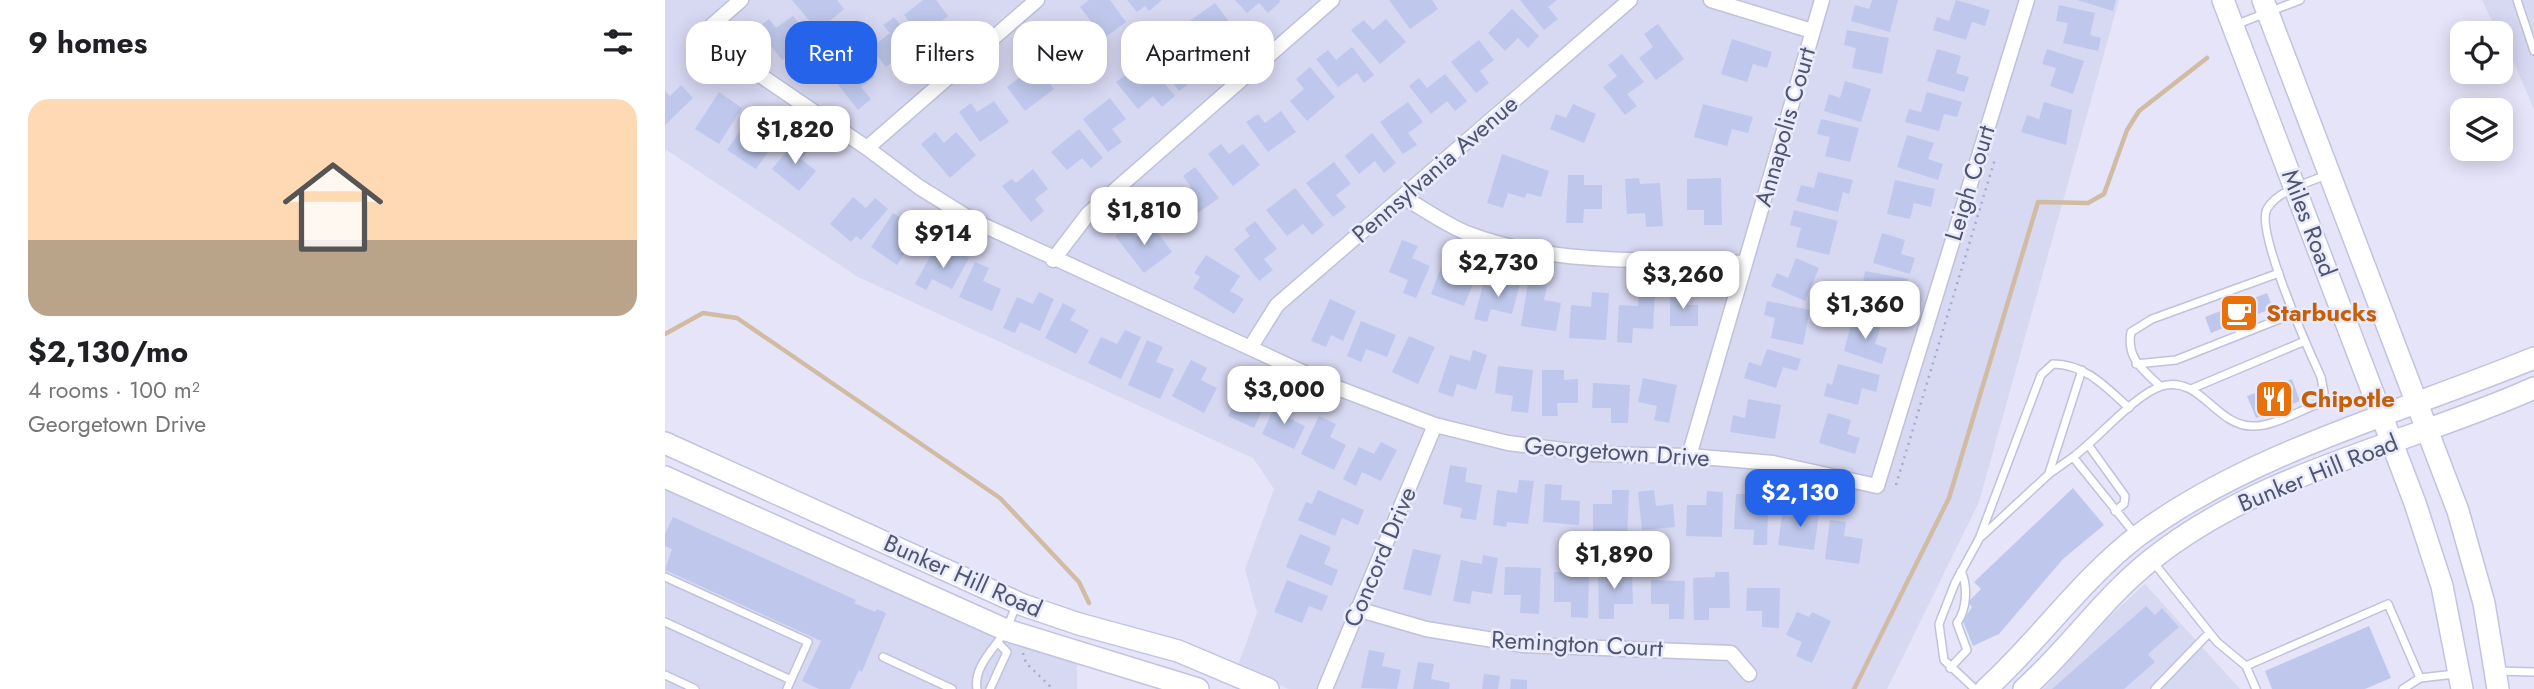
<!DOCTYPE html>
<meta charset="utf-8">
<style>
body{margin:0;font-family:Jost,sans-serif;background:#f2f2f2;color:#202124;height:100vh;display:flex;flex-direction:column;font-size:26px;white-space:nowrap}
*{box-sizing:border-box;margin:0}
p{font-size:23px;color:#757577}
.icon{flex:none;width:38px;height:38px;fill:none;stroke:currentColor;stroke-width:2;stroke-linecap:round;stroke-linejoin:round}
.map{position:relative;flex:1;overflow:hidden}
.side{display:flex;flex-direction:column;background:#fff;width:665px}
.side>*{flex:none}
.hud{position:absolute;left:21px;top:21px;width:665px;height:63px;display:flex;gap:14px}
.fabs{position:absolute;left:1785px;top:21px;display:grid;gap:14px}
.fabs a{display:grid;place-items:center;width:63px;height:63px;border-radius:14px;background:#fff;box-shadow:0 4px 18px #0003;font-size:35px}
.price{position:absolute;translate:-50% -60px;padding:0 16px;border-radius:14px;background:#fff;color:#222;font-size:23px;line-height:46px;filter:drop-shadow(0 2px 4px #0008)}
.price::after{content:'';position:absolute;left:50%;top:42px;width:21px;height:16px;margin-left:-10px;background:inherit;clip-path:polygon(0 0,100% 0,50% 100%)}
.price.on{background:#2563eb;color:#fff}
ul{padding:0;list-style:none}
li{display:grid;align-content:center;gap:14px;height:371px;padding:0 28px}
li+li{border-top:2px solid #e0e0e0}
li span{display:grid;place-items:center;height:217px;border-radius:21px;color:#555}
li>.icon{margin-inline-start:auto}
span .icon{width:126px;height:126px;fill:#fffc;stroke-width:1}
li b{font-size:30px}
h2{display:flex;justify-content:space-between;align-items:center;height:84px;padding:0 28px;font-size:30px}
.chip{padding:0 24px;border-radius:21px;background:#fff;box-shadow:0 4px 18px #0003;font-size:24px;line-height:63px}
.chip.on{background:#2563eb;color:#fff}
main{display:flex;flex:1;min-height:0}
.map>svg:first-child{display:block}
.residential{fill:#d7d8f2}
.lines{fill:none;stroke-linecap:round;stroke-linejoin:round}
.stream{stroke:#d1bca3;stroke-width:4.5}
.building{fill:#bfc8ec}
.lane-casing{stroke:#bfc2da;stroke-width:10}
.street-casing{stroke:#bfc2da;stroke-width:17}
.secondary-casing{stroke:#c0c4e1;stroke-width:24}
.path{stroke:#a2acd0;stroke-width:2.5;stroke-dasharray:2 5;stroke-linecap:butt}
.lane{stroke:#fff;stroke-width:7}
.street{stroke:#fff;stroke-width:14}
.secondary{stroke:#fff;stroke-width:21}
.labels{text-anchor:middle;stroke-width:5;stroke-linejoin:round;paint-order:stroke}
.street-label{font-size:24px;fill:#4d556f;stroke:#eaeafd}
.food-label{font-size:24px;font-weight:bold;fill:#c56008;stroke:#eaeafd;text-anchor:start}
</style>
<main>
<section class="side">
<h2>9 homes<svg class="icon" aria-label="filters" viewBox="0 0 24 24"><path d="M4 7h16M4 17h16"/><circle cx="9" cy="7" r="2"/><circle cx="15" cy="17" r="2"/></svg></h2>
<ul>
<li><span style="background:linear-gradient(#ffd9b3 65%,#b9a48a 0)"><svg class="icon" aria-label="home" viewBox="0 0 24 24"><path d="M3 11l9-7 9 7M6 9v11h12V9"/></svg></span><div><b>$2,130/mo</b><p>4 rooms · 100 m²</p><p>Georgetown Drive</p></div></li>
</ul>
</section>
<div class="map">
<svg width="1869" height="689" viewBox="0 0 1869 689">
<rect width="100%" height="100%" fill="#e5e4f9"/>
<!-- residential -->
<path class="residential" d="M0 0H1454L1314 502 1222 689H624L572 668 592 613 580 569 609 489 588 458 193 277 0 149Z
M1817 0H1869V109L1836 33H1833Z
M0 488 310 629 412 664V689H0Z
M1480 584 1575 689H1378L1445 616Z"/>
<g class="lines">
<!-- stream -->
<path class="stream" d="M0 334 38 313 72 318 335 498 414 582 424 603
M1189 689 1284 498 1373 202 1423 203 1439 194 1462 130 1474 111 1542 58"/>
</g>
<!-- building -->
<path class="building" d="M127 0H172L179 9 153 31Z
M258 0H271L283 16 269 27 278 38 265 48 239 15Z
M424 0H445L461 22 439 38 415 7Z
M462 0H497L484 11 480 6 472 12Z
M570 0H614L615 2 603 13 594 3 582 13Z
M724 0H767L773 9 745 29Z
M855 0H892L883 7 893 19 879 30Z
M1207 0H1233L1225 32 1186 21 1190 5 1204 9Z
M1291 0 1325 10 1320 26 1307 22 1301 40 1268 30 1272 17 1284 21Z
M1412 0H1451L1448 11Z
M550 3 568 27 555 35 565 48 549 59 522 23Z
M1394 5 1430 13 1425 35 1436 38 1433 51 1398 43 1403 23 1391 21Z
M847 9 874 36 863 48 853 38 840 51 823 33Z
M128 16 145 38 117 60 92 28 104 19 111 28Z
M229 17 259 54 246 64 237 54 221 67 206 48 225 33 218 25Z
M721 19 741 42 715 64 686 30 699 20 708 30Z
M399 21 424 52 397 73 382 53 395 42 386 32Z
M993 24 1019 59 991 80 974 58 988 47 979 34Z
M1182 30 1224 38 1217 74 1187 68 1191 48 1179 45Z
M517 39 532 59 520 68 529 80 514 91 490 58Z
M1067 39 1107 52 1102 68 1088 64 1082 82 1056 74Z
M814 40 829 60 815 71 824 83 811 93 786 62Z
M687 47 709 75 699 83 692 73 673 87 651 59 663 50 671 60Z
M1272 49 1296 56 1291 73 1304 77 1299 92 1262 81Z
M1382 49 1419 61 1408 94 1385 86 1391 68 1377 64Z
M191 52 210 77 196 87 206 99 193 110 164 73Z
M362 53 389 89 360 111 342 87 358 75 349 64Z
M957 54 979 82 962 94 972 106 960 115 938 87 952 76 943 65Z
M645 67 670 97 642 121 625 101 639 89 631 79Z
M487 69 510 96 497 107 488 96 473 109 451 82 462 74 469 83Z
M780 74 802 101 790 111 782 101 766 114 744 86 754 78 762 88Z
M1180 81 1206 89 1196 122 1159 111 1164 94 1175 98Z
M16 85 28 98 0 125V91L5 96Z
M54 92 77 108 54 144 30 129Z
M1262 92 1297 102 1292 117 1279 114 1274 131 1240 122 1244 109 1256 112Z
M445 98 461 119 447 129 457 142 443 152 418 119Z
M329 101 344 122 315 142 294 112 306 103 312 112Z
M743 102 758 122 743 133 752 145 738 154 715 122Z
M1379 102 1407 110 1401 145 1356 132 1362 115 1374 119Z
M908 104 931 114 919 143 885 129 891 114 901 118Z
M1038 104 1088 117 1083 133 1067 129 1062 146 1029 137Z
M616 111 631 132 603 152 581 122 593 114 600 123Z
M1156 119 1194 128 1185 162 1160 156 1165 137 1152 134Z
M104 120 118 130 91 169 62 150 81 122 95 132Z
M414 129 438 158 426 168 417 158 402 170 386 152Z
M270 132 279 143 291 132 311 155 285 178 256 144Z
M707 133 731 163 719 173 710 161 694 174 680 156Z
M1242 135 1269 143 1263 159 1278 164 1273 180 1232 167Z
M131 140 144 150 136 159 151 171 134 191 107 169Z
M556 144 564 154 578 144 595 165 568 186 543 154Z
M837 154 884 171 876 197 862 193 860 198 843 193 838 208 822 203Z
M669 162 686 184 671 195 681 207 668 217 641 183Z
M530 167 554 198 526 218 511 198 526 187 518 176Z
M368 169 383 189 370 199 379 211 366 222 337 186 347 179 351 183Z
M1153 172 1188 180 1184 194 1178 192 1173 212 1131 201 1136 185 1149 188Z
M903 175H919V185H937V209H919L918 223H901Z
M974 178 975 184 995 183 998 226 981 227 980 213 962 214 960 179Z
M1056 178 1057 225H1039V210H1022V179Z
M1230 180 1270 189 1266 207 1249 203 1245 219 1222 214Z
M630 188 659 225 647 235 638 224 622 236 601 210Z
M188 197 201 208 210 198 223 209 196 240 191 236 186 242 165 224Z
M1129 210 1173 221 1164 255 1131 247 1136 228 1125 225Z
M228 213 242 222 233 235 246 244 232 265 206 247Z
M590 221 612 249 599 259 608 270 594 281 569 249 585 236 580 229Z
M487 225 507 252 479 273 450 236 463 227 471 237Z
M1217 233 1240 240 1236 254 1250 258 1245 274 1208 263Z
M737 240 753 246 747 258 765 266 751 298 738 293 743 280 724 272Z
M289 250 304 258 287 289 267 279 261 290 250 284 267 253 283 261Z
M541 255 575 276 565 291 579 299 569 314 528 288 535 277 529 273Z
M780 257 795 263 790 277 808 284 799 306 766 294Z
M1131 258 1154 268 1140 301 1106 286 1112 273 1123 278Z
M310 262 324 268 318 281 336 289 327 311 294 297Z
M1200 271 1243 279 1239 297 1222 294 1218 309 1194 305Z
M840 276 856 280 847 314 826 309 822 322 809 319 818 285 837 290Z
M863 283 882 286 879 300 896 303 891 331 856 326Z
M374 292 389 299 375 331 355 322 350 333 338 328 352 297 368 304Z
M927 292 944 293 941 340 904 338 906 305 926 307Z
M974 293H990L988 329 968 328 967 343 952 342 954 305 973 306Z
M1005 293H1023V305H1033V326H1005Z
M1602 293 1608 308 1546 333 1540 317Z
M665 299 691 311 678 341 666 335 661 347 646 341Z
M1102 301 1145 310 1138 345 1106 338 1110 318 1099 315Z
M398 303 411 310 405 320 424 330 411 354 380 338Z
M1188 317 1216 326 1210 344 1222 348 1217 364 1179 351Z
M696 321 731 335 722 357 701 349 696 362 682 356Z
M460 330 476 337 456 379 423 363 436 337 452 344Z
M744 336 770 347 753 384 727 372Z
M482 340 498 347 491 362 509 369 495 399 463 385Z
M1102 349 1136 359 1132 371 1118 367 1111 388 1079 378 1084 362 1096 366Z
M808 350 822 355 811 390 792 384 788 397 773 392 785 355 805 361Z
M526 360 542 368 536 380 552 388 539 413 507 396Z
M1173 364 1215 375 1211 392 1197 388 1193 405 1159 396 1162 383 1167 385Z
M833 366 868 370 863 413 846 411 848 396 830 393Z
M877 370H899V380L913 379V403H892L893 416H877Z
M978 378 1012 385 1004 423 989 420 992 406 973 402Z
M1627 379 1635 401 1591 418 1582 396Z
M928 383 965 385 963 423H946V408H927Z
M589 388 604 395 589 428 563 416 572 397 583 402Z
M1083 399 1116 405 1110 439 1065 432 1068 415 1080 418Z
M613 400 629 407 624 418 640 426 629 449 597 434Z
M1163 413 1186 420 1182 434 1195 438 1190 454 1154 443Z
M654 416 671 424 665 437 681 445 669 470 636 454Z
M716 442 732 450 716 481 697 472 691 486 678 479 694 447 709 454Z
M785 465 802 468 800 482 817 485 811 520 795 518 797 508 778 504Z
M854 480 869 481 863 524 842 522 841 527 828 525 832 490 852 493Z
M880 484 897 485 896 500 915 501 914 525 878 522Z
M1408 488 1439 525 1398 559 1334 634 1308 646 1298 621 1307 607 1303 602 1316 589 1309 582Z
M653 490 699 510 693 525 677 518 670 536 633 520 641 502 647 504Z
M947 490H964L962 539 928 538V504H947Z
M989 490 991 506 1008 504 1010 527 977 530 973 492Z
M1042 491 1058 492 1057 537 1021 536 1022 505H1041Z
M1071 494H1088V509L1103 510 1102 545H1088L1089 530 1069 529Z
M1139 505 1155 507 1149 550 1113 545 1117 515 1137 518Z
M8 517 191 600 189 603 210 612 212 609 221 613 197 672 194 670 185 689H154L137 681 156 641 0 570 7 549 0 546V534Z
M1165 520 1181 522 1179 536 1198 539 1194 564 1160 559Z
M635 534 666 547 659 564 673 570 667 586 621 567Z
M748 549 776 555 766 596 738 589Z
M818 555 833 558 827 594 807 591 805 604 788 601 796 560 817 564Z
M840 567 876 568 874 614 855 613 856 595H839Z
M967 570 968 604H949V619H934L933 571Z
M889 572H924L923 618 906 617V602H889Z
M1050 572H1064L1065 608H1044V620H1029L1028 578 1050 577Z
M622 580 663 596 657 611 644 606 637 623 609 612Z
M986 580 1020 581 1019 619H1004V604H986Z
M1082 588H1115L1114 628 1097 627V611H1081Z
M1481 606 1490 615 1497 608 1514 627 1483 654 1490 662 1459 689H1387Z
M1132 612 1144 617 1147 612 1166 621 1147 663 1131 656 1137 642 1121 635Z
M1704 626 1726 678 1700 689H1607L1600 671Z
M704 650 720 653 717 666 736 670 732 689 696 688Z
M753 662 769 664 766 679 785 683 784 689H748Z
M819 674 835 676 833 689H817Z
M846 679 862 680V689H845Z"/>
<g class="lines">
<defs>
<path id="lane" d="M1852 0 1869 51
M1570 25 1635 0
M1471 364 1511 360 1630 313
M1495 386C1478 370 1461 358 1466 332L1487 319 1614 273
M1526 389 1640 341
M1424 446 1460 496 1459 504 1450 511
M1384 473 1417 370
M1470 534 1408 457C1433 439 1470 394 1497 386 1535 375 1551 426 1587 426 1607 427 1634 411 1653 404L1659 393 1656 377C1644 351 1590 230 1602 209 1612 191 1644 182 1662 175
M1317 536 1384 474 1408 457
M1489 563 1552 642 1581 666
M0 577 143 642 122 689
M0 622 126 680
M218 657 287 689
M1285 668 1302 650 1292 623C1302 609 1303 586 1296 571
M1832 671 1869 672
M0 675 30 689
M312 689C308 666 331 647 341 630 345 622 348 612 352 604
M325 689 342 652 333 643
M1310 689 1279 660 1274 624 1290 583 1314 539 1376 375 1388 364C1420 364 1441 387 1464 408
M1490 689 1544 633
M1591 689 1581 666 1723 604 1755 678
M1738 689 1755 678 1790 674"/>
<path id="street" d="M76 0 36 35 202 148 254 187 307 220 670 387 770 425 843 443 929 454 1024 456 1108 463 1212 486 1362 0
M1046 0 1147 31
M202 148 372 0
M738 197C759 209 781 225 804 234 891 267 989 258 1080 263
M388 260 423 214 667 0
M585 348 612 305 965 0
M1024 456 1157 0
M692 609 761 629 859 645 1066 653 1084 674
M660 689 770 425"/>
<path id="secondary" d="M1558 0 1750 503 1777 586 1797 689
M1598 0 1793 511 1819 603 1833 689
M0 443 358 605 414 624 513 651 603 689
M0 477 341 630 533 689
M1321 689C1374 641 1416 579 1474 535 1588 451 1738 412 1869 358
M1359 689C1404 649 1438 598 1486 560 1597 471 1742 445 1869 388"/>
</defs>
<!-- lane casing -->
<use href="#lane" class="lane-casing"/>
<!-- street casing -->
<use href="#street" class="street-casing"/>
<!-- secondary casing -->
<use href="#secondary" class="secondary-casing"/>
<!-- path -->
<path class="path" d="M1231 485 1330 159
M358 653 361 663 388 689"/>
<!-- lane -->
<use href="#lane" class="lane"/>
<!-- street -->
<use href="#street" class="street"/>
<!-- secondary -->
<use href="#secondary" class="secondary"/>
</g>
<!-- icons -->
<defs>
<symbol id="cafe-square" viewBox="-11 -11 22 22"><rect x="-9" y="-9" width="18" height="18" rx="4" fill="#e8710a" stroke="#eaeafd"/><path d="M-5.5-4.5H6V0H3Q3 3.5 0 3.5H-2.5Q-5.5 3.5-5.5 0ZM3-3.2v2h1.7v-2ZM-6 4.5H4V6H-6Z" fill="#fff"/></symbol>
<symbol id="restaurant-square" viewBox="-11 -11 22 22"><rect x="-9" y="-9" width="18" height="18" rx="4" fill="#e8710a" stroke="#eaeafd"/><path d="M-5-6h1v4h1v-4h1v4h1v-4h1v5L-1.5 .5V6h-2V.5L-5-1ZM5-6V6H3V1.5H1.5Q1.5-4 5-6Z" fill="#fff"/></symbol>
</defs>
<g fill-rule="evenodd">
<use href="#cafe-square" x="1552" y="291" width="44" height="44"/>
<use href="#restaurant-square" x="1587" y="377" width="44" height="44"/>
</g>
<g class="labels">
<!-- street labels -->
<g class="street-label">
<text transform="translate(1120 127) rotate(-74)" y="8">Annapolis Court</text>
<text transform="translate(770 169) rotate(-41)" y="8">Pennsylvania Avenue</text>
<text transform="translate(1305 183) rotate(-73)" y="8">Leigh Court</text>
<text transform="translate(1644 223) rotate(69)" y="8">Miles Road</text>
<text transform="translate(952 452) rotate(4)" y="8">Georgetown Drive</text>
<text transform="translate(1653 473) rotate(-22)" y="8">Bunker Hill Road</text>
<text transform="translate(715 557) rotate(-67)" y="8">Concord Drive</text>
<text transform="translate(298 576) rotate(24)" y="8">Bunker Hill Road</text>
<text transform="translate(912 644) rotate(3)" y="8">Remington Court</text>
</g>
<!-- food labels -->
<g class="food-label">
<text x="1601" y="321">Starbucks</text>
<text x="1636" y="407">Chipotle</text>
</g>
</g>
</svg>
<div class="fabs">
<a><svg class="icon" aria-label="locate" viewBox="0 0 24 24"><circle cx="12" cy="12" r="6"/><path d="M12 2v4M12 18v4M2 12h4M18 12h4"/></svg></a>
<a><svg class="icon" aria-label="layers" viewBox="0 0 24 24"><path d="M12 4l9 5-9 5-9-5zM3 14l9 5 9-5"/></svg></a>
</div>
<b class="price" style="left:130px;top:166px">$1,820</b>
<b class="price" style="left:479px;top:247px">$1,810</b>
<b class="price" style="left:278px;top:270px">$914</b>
<b class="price" style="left:833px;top:299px">$2,730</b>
<b class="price" style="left:1018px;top:311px">$3,260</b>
<b class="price" style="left:1200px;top:341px">$1,360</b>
<b class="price" style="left:619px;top:426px">$3,000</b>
<b class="price on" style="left:1135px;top:529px">$2,130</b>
<b class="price" style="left:949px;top:591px">$1,890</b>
<div class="hud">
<a class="chip">Buy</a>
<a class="chip on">Rent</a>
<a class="chip">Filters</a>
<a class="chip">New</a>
<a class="chip">Apartment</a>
</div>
</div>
</main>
